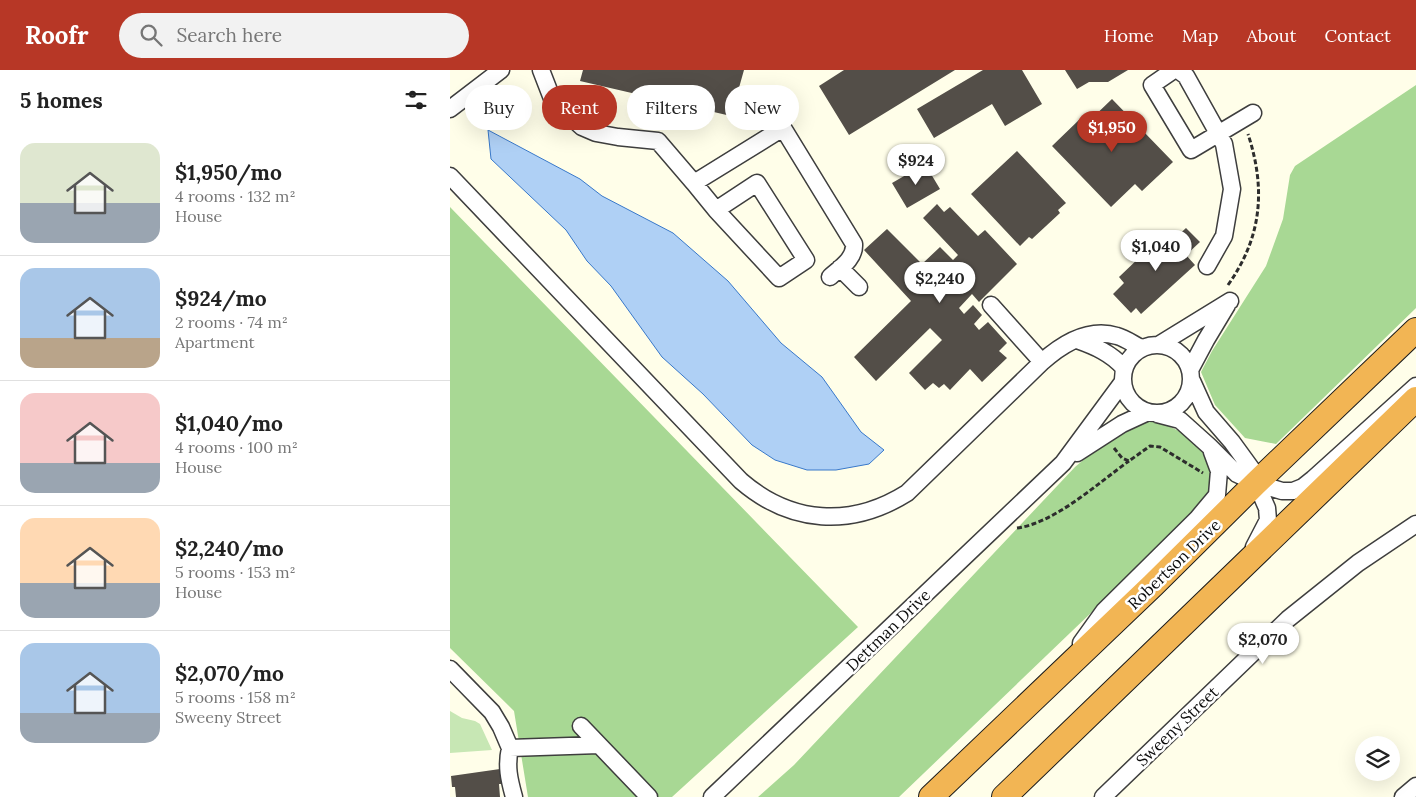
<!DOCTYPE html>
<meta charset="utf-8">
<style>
body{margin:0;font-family:Lora,serif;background:#f2f2f2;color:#222;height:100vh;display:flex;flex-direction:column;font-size:19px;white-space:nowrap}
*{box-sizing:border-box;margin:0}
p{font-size:16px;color:#767676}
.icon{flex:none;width:28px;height:28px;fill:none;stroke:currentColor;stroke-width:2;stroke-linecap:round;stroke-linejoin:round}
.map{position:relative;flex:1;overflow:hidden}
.drawer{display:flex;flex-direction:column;background:#fff;width:450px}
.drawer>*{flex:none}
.guide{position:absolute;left:15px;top:15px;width:475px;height:45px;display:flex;gap:10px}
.controls{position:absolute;left:905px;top:666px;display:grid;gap:10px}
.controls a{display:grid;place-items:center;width:45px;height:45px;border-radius:50%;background:#fff;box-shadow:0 5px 20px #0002;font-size:25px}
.price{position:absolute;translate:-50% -42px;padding:0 11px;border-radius:18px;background:#fff;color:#222;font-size:16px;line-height:32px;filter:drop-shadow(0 1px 2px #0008)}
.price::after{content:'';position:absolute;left:50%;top:30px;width:15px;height:11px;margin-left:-8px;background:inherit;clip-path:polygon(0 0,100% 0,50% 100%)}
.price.on{background:#b73726;color:#fff}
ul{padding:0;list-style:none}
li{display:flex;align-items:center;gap:15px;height:125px;padding:0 20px}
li+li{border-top:1px solid #e0e0e0}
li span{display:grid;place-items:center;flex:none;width:140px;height:100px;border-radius:15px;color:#555}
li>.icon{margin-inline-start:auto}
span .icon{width:60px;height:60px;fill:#fffc;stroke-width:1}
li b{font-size:21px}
h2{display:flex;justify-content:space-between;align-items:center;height:60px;padding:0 20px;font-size:21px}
.tag{padding:0 18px;border-radius:22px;background:#fff;box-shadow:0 5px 20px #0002;font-size:18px;line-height:45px}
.tag.on{background:#b73726;color:#fff}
header{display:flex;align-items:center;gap:30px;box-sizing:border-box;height:70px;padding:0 25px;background:#b73726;color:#fff}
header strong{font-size:24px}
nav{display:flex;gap:28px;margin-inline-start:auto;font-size:18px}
.search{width:350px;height:45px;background:#f2f2f2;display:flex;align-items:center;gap:12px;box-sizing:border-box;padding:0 18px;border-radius:28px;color:#767676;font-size:19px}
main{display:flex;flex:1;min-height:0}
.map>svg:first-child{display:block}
.green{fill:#c7e7b4}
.forest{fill:#a8d894}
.water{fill:#afd0f5;stroke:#3878ca}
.building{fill:#534e48}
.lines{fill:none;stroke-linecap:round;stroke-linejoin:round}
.minor-casing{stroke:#3e3e3e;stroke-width:19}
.highway-casing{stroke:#1c1c1c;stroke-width:26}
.path{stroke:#2d2d2d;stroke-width:3;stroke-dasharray:5 2.5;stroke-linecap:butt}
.minor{stroke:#fff;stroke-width:16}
.highway{stroke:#f2b554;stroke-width:24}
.labels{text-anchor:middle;stroke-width:5;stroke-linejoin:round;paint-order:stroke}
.street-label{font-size:16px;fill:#0b0b0b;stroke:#fff}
</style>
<header>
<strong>Roofr</strong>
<div class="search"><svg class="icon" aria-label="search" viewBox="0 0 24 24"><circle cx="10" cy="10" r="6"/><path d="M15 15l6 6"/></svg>Search here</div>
<nav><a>Home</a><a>Map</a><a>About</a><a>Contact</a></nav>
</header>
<main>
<section class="drawer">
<h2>5 homes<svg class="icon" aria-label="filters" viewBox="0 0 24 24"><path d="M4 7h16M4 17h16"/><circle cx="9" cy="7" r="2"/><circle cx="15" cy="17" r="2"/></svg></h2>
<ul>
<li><span style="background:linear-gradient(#dfe7d0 60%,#9aa5b1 0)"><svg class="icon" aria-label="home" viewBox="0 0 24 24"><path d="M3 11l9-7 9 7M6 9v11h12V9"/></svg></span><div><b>$1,950/mo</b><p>4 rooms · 132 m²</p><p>House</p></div></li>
<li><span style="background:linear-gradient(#a9c7e8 70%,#b9a48a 0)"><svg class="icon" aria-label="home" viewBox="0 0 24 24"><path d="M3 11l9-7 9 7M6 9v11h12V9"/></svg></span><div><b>$924/mo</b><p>2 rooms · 74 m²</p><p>Apartment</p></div></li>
<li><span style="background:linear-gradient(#f6c9c9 70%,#9aa5b1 0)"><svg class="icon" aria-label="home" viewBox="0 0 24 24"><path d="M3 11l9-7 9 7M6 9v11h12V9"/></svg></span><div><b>$1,040/mo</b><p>4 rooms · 100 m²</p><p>House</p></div></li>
<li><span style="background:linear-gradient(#ffd9b3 65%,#9aa5b1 0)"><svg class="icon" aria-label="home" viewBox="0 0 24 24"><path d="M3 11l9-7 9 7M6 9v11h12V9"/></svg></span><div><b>$2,240/mo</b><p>5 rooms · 153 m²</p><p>House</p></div></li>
<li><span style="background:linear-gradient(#a9c7e8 70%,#9aa5b1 0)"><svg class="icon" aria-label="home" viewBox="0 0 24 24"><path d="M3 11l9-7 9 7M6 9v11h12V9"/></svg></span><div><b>$2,070/mo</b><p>5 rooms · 158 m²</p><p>Sweeny Street</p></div></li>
</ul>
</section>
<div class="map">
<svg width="966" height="727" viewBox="0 0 966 727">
<rect width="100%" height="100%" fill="#fffee9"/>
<!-- green -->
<path class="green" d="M0 641 12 648 25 651 30 654 42 680 0 683Z"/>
<!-- forest -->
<path class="forest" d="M966 15V238L826 374 795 368 765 335 751 302 762 281 816 196 833 149 840 105 845 96Z
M0 137 408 557 222 727H78L64 641 0 578Z
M692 351C729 351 775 385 758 426 755 434 747 441 741 447L449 727H308L344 695 625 397 657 370Z"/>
<!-- water -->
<path class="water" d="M38 60 130 109 152 126 223 163 278 211 331 273 372 307 411 362 434 380 419 394 386 400H357L325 390 302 375 253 324 212 287 161 216 137 191 116 160 41 89Z"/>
<!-- building -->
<path class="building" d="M133 0H294L281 46 130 11Z
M394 0H505L399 65 369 16Z
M533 0H572L592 34 555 56 542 34 484 68 467 39Z
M615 0H678L658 12H639L627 19Z
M662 29 723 92 692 121 685 114 661 137 602 76 631 48 636 54Z
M567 81 616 133 608 140 610 143 582 169 579 167 570 176 521 124Z
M475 94 490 119 457 138 442 113Z
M487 134 494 142 500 137 528 166 535 160 567 194 529 232 522 224 509 238 514 244 523 235 532 245 524 254 529 260 538 252 557 273 549 281 557 288 532 312 520 299 500 320 494 314 489 318 483 313 475 320 459 303 492 270 480 258 426 311 404 287 461 231 414 180 437 159 472 194 490 177 503 190 508 185 473 148Z
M736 158 750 172 736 185 745 195 691 244 686 238 681 243 663 224 674 213 669 207 714 164 722 171Z
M50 699 52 714H49L50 727H6L5 717H2L1 706Z"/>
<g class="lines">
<defs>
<path id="minor" d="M91 0 103 31 132 57 146 63 168 67 208 71 244 113 333 58 404 174C405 189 390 198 380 207
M724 0 702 15 741 80 803 43
M728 0 736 6 774 74 782 119 774 166 757 196
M0 39 51 0
M0 106 291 411C341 454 401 458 457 423L592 292C612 274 638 257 667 266 675 268 683 274 691 278
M244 113 266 140 329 208 356 190 307 113 266 140
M390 198 409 217
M541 235 592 292
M627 270C644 276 661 283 674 298
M710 274 780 231
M673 309a34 34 0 1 1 68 0a34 34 0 1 1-68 0Z
M740 300 756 270 777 235
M742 311 756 342 782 372 806 405V413L817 438 818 450 804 477
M707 344 730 350 759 376 787 404 806 413 832 421H843L853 417 863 409 966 316
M627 383 672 354 698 342
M631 573 654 541 747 449 767 425 769 401 762 382
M0 599 42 642 51 657 60 678
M131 656 199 727
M64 727C59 709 56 696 60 678L149 675
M262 727 613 393 672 313
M653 727 838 549 908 493 966 454
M953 727 966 716"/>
<path id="highway" d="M481 727 703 515 806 413 966 260
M554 727 966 329"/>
</defs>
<!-- minor casing -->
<use href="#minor" class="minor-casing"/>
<!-- highway casing -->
<use href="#highway" class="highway-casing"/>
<!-- path -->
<path class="path" d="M778 215C812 167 816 119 798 64
M664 378 672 388 679 391 700 376 710 377 753 403
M567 458C605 453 648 413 679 391"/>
<!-- minor -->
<use href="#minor" class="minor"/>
<!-- highway -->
<use href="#highway" class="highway"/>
</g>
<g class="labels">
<!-- street labels -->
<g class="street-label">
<text transform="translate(724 494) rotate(-44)" y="6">Robertson Drive</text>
<text transform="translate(438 560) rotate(-44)" y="6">Dettman Drive</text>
<text transform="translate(727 656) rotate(-44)" y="6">Sweeny Street</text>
</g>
</g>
</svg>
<div class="controls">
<a><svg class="icon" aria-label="layers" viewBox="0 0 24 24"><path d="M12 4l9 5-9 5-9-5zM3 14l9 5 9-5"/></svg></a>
</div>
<b class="price on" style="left:662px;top:83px">$1,950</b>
<b class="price" style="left:466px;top:116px">$924</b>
<b class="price" style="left:706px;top:202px">$1,040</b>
<b class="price" style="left:490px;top:234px">$2,240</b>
<b class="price" style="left:813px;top:595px">$2,070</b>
<div class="guide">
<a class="tag">Buy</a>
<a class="tag on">Rent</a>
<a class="tag">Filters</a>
<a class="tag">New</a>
</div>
</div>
</main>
